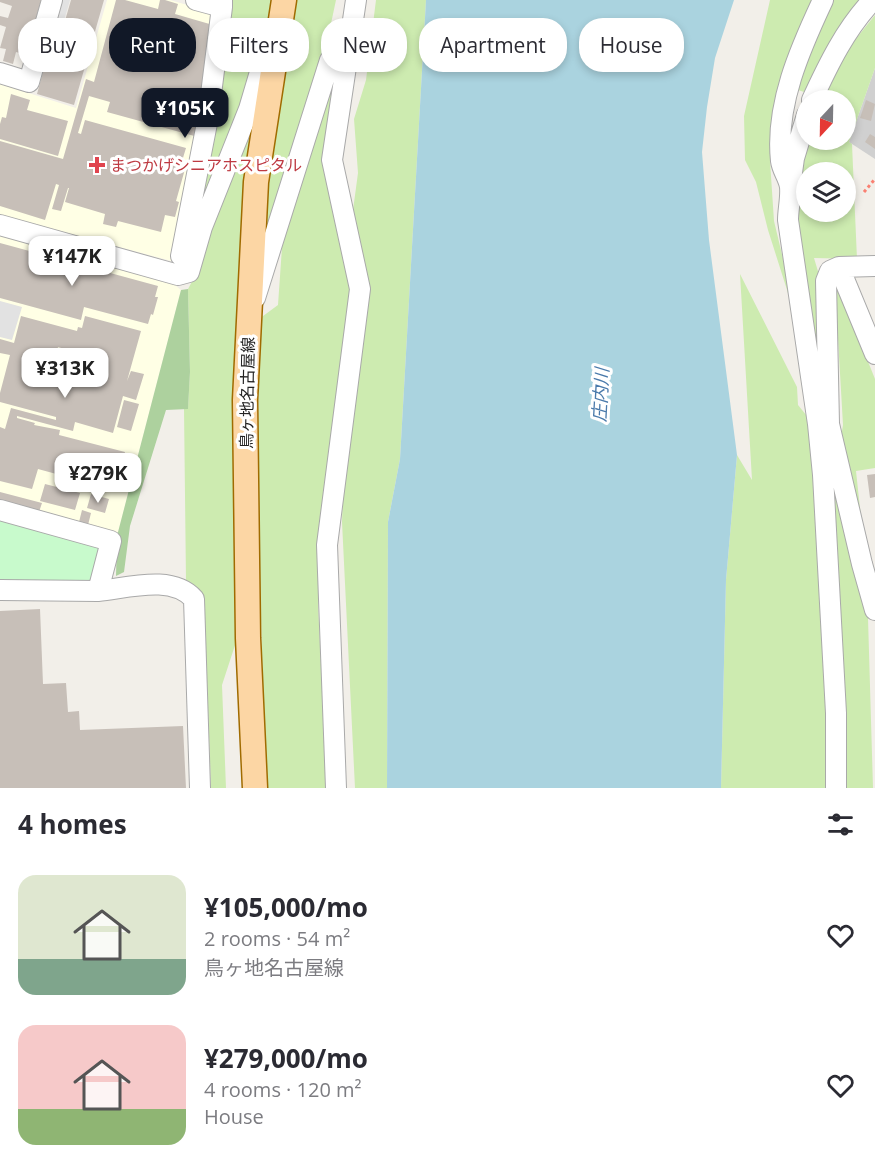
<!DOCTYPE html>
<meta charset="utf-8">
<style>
body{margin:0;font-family:"Open Sans","Noto Sans JP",sans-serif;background:#f2f2f3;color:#2b2b33;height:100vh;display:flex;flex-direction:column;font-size:22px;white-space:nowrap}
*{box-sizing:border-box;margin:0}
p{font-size:20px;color:#7c7c81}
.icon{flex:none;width:33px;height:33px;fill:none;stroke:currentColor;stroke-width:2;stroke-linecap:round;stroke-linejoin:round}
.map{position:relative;height:788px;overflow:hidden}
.sheet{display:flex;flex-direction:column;background:#fff;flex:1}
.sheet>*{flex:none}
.hud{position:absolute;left:18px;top:18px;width:840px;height:54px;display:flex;gap:12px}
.needle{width:39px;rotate:202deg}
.controls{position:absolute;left:796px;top:90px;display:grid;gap:12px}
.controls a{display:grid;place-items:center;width:60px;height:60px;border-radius:50%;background:#fff;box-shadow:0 3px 9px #0003;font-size:30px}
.price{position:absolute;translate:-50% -51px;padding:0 14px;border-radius:12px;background:#fff;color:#222;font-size:20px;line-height:39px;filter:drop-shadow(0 2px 3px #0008)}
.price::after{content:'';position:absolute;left:50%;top:36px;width:18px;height:14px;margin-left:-9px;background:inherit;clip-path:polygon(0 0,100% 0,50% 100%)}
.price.active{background:#111827;color:#fff}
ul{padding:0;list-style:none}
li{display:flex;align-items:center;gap:18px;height:150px;padding:0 18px}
li span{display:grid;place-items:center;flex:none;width:168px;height:120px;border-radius:18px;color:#555}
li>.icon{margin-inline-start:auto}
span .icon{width:72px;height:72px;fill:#fffc;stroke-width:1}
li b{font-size:26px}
h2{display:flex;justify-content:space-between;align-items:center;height:72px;padding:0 18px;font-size:26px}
.tag{padding:0 21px;border-radius:24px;background:#fff;box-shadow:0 3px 9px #0003;font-size:21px;line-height:54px}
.tag.active{background:#111827;color:#fff}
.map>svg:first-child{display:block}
.education{fill:#ffffe5}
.religious{fill:#d0d0d0}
.grass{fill:#cdebb0;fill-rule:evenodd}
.forest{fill:#add19e}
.park{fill:#c8facc}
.parking{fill:#e2e2e2}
.water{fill:#aad3df}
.building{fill:#c7bfb8;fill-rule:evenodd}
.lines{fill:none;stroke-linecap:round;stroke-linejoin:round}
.minor-casing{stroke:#a9a9a9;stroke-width:22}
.major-casing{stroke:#a06b00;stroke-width:27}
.path{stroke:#fa8072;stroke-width:3;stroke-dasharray:3 3;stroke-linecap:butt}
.minor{stroke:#fff;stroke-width:20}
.major{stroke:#fcd6a4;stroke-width:24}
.health-dot{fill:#e0444e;stroke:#fff;stroke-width:2}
.labels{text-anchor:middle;stroke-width:6;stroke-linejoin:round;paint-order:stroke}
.health-label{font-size:16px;fill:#be3a42;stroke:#fff;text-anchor:start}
.street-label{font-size:16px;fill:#222;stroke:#fff}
.water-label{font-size:18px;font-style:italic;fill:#4a7aab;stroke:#fff}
</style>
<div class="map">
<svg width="875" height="788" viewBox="0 0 875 788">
<rect width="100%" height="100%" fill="#f2efe9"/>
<!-- education -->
<path class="education" d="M107 0H170L218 14 175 262 0 215V84L76 108Z
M0 234 174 284 181 290 117 536 0 503Z"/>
<!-- religious -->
<path class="religious" d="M875 68V159L849 142Z"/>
<!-- grass -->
<path class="grass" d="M229 0H274L271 30 257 38 252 79 198 225 214 118 232 19Z
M294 0H336L322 66 271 231 260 225Z
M376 0H426L400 459 388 522 387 788H355L342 522 343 493 370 287 353 210 358 173 354 119 366 80Z
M770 0H813L772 129 770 161 774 221 801 334 768 230 756 182 745 160 744 116Z
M833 0H861L807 93 795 89 808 49Z
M875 15V68L849 142 852 144 857 259 814 258 820 278V349H815L798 247 797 189 807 140H846V100H819L843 55ZM807 172H846V212H807Z
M331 72 336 74 322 160 352 289 319 548 318 604 327 788H266L258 517 259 319 278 305 283 233Z
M257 124 238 636 222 685 226 788H211L204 602 186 581 184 409 188 408 190 372 188 289 195 276 207 227 249 125Z
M740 274 797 387 798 405 811 421 815 474 829 788H721L726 580 737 455 752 480Z
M835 287 839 289 875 379V468L856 471 863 536 840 443 843 425Z
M830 449 868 618 873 788H842Z"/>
<!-- forest -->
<path class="forest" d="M188 289 190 372 188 409 166 410 130 526 124 572 116 576 117 536 181 290Z"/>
<!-- park -->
<path class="park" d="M0 514 102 542 89 587 0 585Z"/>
<!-- parking -->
<path class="parking" d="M60 0H70L53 58 44 55Z
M0 301 22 307 12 340 0 337Z"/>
<!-- water -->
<path class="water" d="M426 0H734L715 58 707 107 702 152 709 240 737 455 726 580 721 788H387L388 522 400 459Z"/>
<!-- building -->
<path class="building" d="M0 0H41L26 55 16 52 13 64 3 61 6 49 0 48 6 27 0 25V16L8 18 12 6 0 2Z
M71 0H104L74 105 37 94 47 57 54 59Z
M116 0H125L158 9 160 0H165L178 4 175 14 213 25 198 137 107 112 110 102 89 96 78 133 81 134 85 120 186 148 182 161 187 162 176 201 179 202 175 217 165 215 161 232 118 221 116 227 103 224 105 214 65 202 69 188H68L61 211 52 209 59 185 56 184 45 220 0 206V141L63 159 86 79 94 82Z
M11 94 30 100 27 110 68 121 58 156 0 139V124L2 117 6 118Z
M866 100 875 104 871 121 860 118Z
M870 134 875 137V149L865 142Z
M0 243 158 286 155 297H158L153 315 151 314 148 324 84 307 81 320 0 298Z
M21 316 77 331 78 327 82 328 85 316 141 331 127 381 131 371 144 374 136 400 123 396 113 433 75 422 73 431 17 416V418L35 423 34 425 60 430 59 435 125 452 115 490 38 469 32 489 0 481V427L5 429 11 408 56 420V417L0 402V393L10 355 0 353V339L14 343ZM58 347 68 350 59 385 49 383Z
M124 400 139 404 131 431 117 427Z
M875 474V497L870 498 867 475Z
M45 484 80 493 75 510 40 501Z
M0 492 42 503 39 512 0 502Z
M91 494 109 499 105 513 87 508Z
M82 510 91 513 88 525 79 522Z
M40 609 43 684 66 683 68 712 79 711 80 730 183 726 186 788H0V611Z"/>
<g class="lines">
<defs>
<path id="minor" d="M196 0 222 7V0
M823 0C800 49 775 105 781 161 782 170 789 178 790 187 791 198 788 210 788 220L818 424 823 475 836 713V788
M0 73 29 82 52 0
M812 100C828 65 846 28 873 0
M791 180 794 158 807 115
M0 225 178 275 189 272 202 227 249 109 265 55 277 52
M181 256 208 118 222 7
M875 266 839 267 875 354
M255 298 330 60 348 48
M821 424H829L862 564 875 610
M829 424 826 281 830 271 839 267
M0 510 111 541 98 591 0 590
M98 591C128 588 172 574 194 599L200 788
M336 788 327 545 360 289 332 160 356 0"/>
<path id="major" d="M255 788 248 638 245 400 256 182 284 0"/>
</defs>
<!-- minor casing -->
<use href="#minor" class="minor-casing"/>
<!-- major casing -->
<use href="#major" class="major-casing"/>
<!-- path -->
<path class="path" d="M864 192 875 179"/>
<!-- minor -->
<use href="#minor" class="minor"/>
<!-- major -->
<use href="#major" class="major"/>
</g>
<!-- markers -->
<path class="health-dot" d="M94 156h6v6h6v6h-6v6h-6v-6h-6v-6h6z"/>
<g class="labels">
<!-- health labels -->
<g class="health-label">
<text x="110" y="171">まつかげシニアホスピタル</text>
</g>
<!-- street labels -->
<g class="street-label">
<text transform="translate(247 393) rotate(-89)" y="6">鳥ヶ地名古屋線</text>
</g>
<!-- water labels -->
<g class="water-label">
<text transform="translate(601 395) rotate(-87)" y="6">庄内川</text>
</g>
</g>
</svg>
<div class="controls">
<a><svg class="needle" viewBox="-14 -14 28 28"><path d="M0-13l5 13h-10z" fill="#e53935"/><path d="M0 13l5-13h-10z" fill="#7c7c81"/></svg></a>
<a><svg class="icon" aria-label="layers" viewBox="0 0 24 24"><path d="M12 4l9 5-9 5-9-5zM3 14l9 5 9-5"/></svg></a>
</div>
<b class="price active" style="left:185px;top:139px">¥105K</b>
<b class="price" style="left:72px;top:287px">¥147K</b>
<b class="price" style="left:65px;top:399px">¥313K</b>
<b class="price" style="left:98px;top:504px">¥279K</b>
<div class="hud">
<a class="tag">Buy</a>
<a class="tag active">Rent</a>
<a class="tag">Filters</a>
<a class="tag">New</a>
<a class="tag">Apartment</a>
<a class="tag">House</a>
</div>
</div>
<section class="sheet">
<h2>4 homes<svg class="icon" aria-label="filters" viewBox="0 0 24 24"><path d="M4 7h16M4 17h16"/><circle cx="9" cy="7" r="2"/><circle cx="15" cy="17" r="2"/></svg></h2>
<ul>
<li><span style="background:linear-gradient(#dfe7d0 70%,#7fa58c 0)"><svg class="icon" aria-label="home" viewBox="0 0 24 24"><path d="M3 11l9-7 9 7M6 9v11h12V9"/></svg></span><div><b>¥105,000/mo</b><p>2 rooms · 54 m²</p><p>鳥ヶ地名古屋線</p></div><svg class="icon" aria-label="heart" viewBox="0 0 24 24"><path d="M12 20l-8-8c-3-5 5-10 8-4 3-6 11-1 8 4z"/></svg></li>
<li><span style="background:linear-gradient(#f6c9c9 70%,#8fb573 0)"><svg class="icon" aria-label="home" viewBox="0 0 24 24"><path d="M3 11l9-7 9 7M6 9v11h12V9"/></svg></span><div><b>¥279,000/mo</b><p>4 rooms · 120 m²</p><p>House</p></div><svg class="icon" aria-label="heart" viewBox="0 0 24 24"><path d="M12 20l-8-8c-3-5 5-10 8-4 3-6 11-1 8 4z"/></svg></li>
</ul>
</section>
